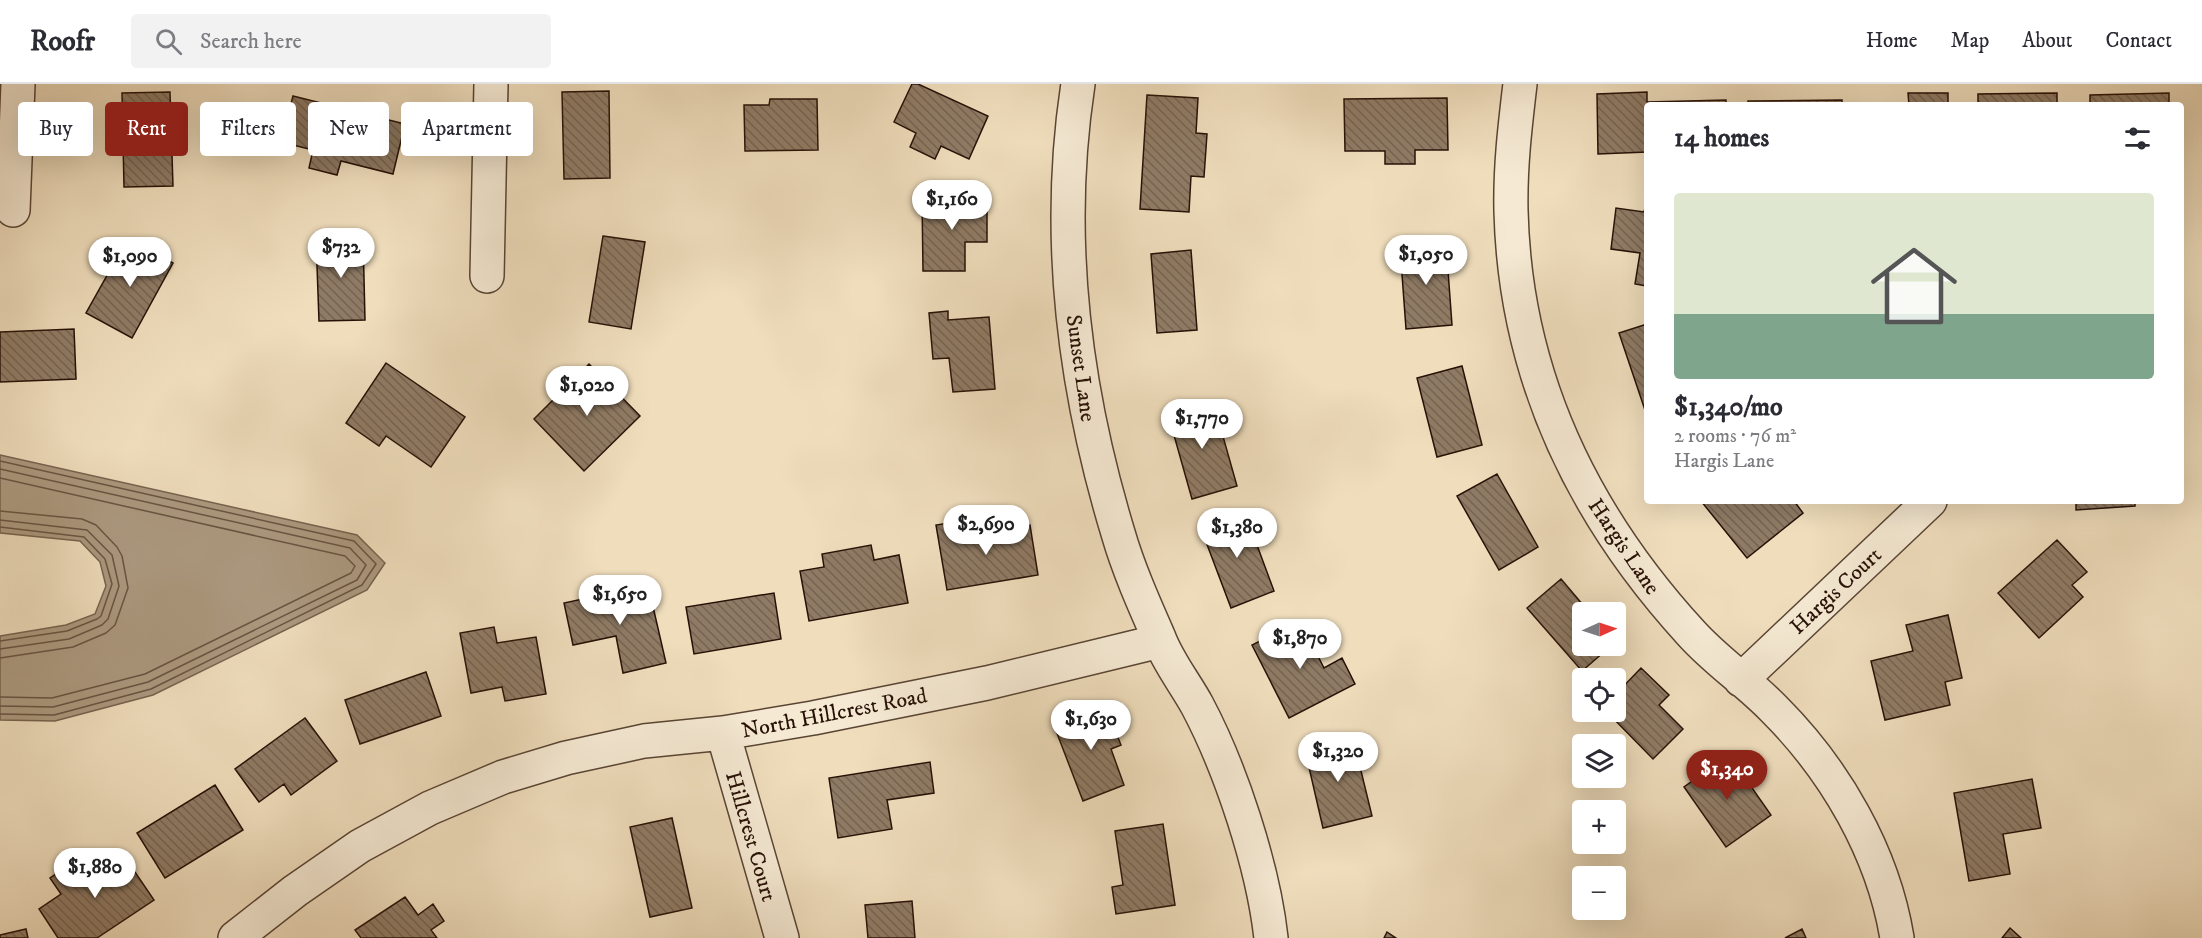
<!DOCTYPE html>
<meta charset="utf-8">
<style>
body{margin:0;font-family:"IM FELL DW Pica",serif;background:#f2f2f3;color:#2b2b33;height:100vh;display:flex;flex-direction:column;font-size:22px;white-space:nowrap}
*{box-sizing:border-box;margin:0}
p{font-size:20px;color:#7c7c81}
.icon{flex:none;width:33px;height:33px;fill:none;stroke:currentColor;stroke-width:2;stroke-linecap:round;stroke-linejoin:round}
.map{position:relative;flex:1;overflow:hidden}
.drawer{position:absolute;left:1644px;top:18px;width:540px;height:402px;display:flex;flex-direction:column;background:#fff;border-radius:6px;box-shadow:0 6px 24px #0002}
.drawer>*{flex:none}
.hud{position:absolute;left:18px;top:18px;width:570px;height:54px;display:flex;gap:12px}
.needle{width:39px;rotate:87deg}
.buttons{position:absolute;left:1572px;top:518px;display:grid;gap:12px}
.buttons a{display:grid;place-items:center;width:54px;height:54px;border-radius:6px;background:#fff;box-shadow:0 6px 24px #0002;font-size:30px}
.price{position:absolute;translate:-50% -51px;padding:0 14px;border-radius:21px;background:#fff;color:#222;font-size:20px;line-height:39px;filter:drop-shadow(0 2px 3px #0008)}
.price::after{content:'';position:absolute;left:50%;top:36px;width:18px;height:14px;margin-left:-9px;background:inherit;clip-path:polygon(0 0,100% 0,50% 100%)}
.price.current{background:#8f2418;color:#fff}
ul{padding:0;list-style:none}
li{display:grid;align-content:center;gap:12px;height:318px;padding:0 30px}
li span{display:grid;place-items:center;height:186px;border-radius:6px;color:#555}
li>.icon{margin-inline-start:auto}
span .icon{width:108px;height:108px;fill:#fffc;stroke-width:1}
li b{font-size:26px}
h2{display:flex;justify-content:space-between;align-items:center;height:72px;padding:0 30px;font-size:26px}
.pill{padding:0 21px;border-radius:6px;background:#fff;box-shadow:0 6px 24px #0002;font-size:21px;line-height:54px}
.pill.current{background:#8f2418;color:#fff}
header{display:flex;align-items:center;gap:36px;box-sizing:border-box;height:84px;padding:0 30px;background:#fff;border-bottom:2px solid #e1e1e2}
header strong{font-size:28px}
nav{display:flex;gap:33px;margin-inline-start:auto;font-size:21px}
.search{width:420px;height:54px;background:#f2f2f3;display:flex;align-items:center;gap:15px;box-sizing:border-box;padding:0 21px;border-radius:6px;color:#7c7c81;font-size:22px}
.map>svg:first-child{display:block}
.water{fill:#ab987e;stroke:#76624e;stroke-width:1.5}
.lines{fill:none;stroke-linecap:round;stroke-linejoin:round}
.shore{stroke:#695442;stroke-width:1.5}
.building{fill:url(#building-back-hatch);stroke:#271107;stroke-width:1.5}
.street-casing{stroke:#594434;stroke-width:36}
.street{stroke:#f5e9d3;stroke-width:33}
.labels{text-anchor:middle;stroke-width:6;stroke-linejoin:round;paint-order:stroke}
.street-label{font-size:22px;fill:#271107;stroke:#f5e9d3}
</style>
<header>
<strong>Roofr</strong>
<div class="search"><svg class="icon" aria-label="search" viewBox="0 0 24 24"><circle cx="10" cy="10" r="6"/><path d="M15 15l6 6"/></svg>Search here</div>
<nav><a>Home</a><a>Map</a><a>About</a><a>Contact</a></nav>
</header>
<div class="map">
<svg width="2202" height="854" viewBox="0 0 2202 854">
<defs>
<pattern id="building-back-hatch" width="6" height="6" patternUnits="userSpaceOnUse" patternTransform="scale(1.5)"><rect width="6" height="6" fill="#8f7b65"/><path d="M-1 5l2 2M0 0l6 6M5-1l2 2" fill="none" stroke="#756351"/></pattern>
</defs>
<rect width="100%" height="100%" fill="#efddbc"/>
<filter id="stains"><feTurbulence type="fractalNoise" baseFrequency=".00333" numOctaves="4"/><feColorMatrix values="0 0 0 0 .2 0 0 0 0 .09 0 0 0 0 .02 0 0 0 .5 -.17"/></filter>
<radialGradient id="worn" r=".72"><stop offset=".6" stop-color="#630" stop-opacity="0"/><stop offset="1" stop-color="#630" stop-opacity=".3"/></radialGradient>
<!-- water -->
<path class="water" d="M0 371 357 451 385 479 367 506 153 611 55 637 0 636V552L66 541 95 530 106 502 100 478 80 457 0 449Z"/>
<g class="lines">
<!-- shore -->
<path class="shore" d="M0 377 354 457 376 480 362 501 151 605 54 631 0 630
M0 385 350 464 366 481 357 496 148 598 53 623 0 622
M0 394 345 472 355 482 351 489 145 590 52 614 0 613
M0 427 82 435 96 441 117 463 122 472 128 504 115 541 106 549 73 563 0 574
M0 436 87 446 112 471 119 502 108 535 102 541 69 555 0 565
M0 443 84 453 105 475 112 500 101 532 97 535 67 547 0 557"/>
</g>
<!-- building -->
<path class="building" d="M912 0H918L988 32 969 75 941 62 935 75 910 63 916 49 894 38Z
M609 7 610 94 564 95 562 8Z
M170 8 173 102 124 103 122 9Z
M1647 8V18L1726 16V21H1647V68L1598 70 1597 10Z
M1908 9H1948V21H1909Z
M2057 9V21H1978V10Z
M2169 9V21H2090V11Z
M1147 11 1198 14 1196 49 1207 50 1204 93 1191 92 1189 128 1140 125Z
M293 12 405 40 393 90 341 77 337 91 309 84 313 66 281 58Z
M1447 14 1448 66H1415V80H1385V67H1345L1344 15Z
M770 15H817L818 66 745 67 744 21H769Z
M1842 16V21H1748V17Z
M987 113V158H965V187H923L922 114Z
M1646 120H1647V202L1635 200 1640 169 1611 165 1616 124 1644 128Z
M363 152 365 236 319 237 316 154Z
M603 152 645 158 631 245 589 238Z
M128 154 173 179 132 254 86 229Z
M1446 159 1452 241 1406 245 1400 163Z
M1191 166 1197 246 1157 249 1151 170Z
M948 227V236L989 233 995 305 953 308 949 274 933 275 929 229Z
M1647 240V332L1619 249Z
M74 245 76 295 0 298V248Z
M386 279 465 333 431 383 386 352 379 362 346 339Z
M589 280 640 332 584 387 534 335Z
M1462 282 1482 361 1437 373 1417 294Z
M1213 317 1237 402 1192 415 1168 330Z
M1497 390 1538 463 1499 486 1457 412Z
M1701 417H1794L1803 429 1747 474Z
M2076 417H2135V422L2076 426Z
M1244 426 1274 507 1231 524 1200 442Z
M955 438 958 453 1030 441 1038 491 947 506 936 441Z
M2057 456 2087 488 2072 501 2083 513 2039 554 1998 509Z
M871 461 874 476 899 471 908 519 809 537 800 487 824 483 822 470Z
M1561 495 1589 528H1582V561H1612L1582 587 1527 524Z
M648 501 666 579 623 589 616 552 573 561 564 519Z
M774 509 781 555 694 570 686 523Z
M1948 531 1962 594 1945 598 1950 621 1885 636 1871 577 1913 567 1906 541Z
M1300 537 1324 584 1342 574 1355 600 1289 634 1252 561Z
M494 543 497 559 536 553 546 610 505 617 502 603 471 609 460 549Z
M1641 584 1669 611 1659 621 1683 645 1653 675 1606 627H1616V610Z
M426 588 441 632 360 660 345 616Z
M1104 619 1121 661 1111 665 1124 701 1083 717 1053 639Z
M305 634 337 677 291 711 284 700 259 718 235 685Z
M1353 654 1372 732 1323 744 1305 666Z
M1729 671 1771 731 1726 763 1684 703Z
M930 678 934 709 887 716 892 745 838 754 829 694Z
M2032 695 2041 744 2003 750 2010 790 1969 797 1954 709Z
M215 701 243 746 165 794 137 749Z
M672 734 692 824 650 833 630 743Z
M1163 740 1175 821 1116 830 1112 803 1123 801 1115 747Z
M120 766 154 816 97 854H58L39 825 61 810 50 794 74 778 83 791Z
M405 813 418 831 433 820 444 837 431 846 437 854H361L355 846Z
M912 817 915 854H868L865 821Z
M2010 844 2021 854H2002Z
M26 845 28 854H0V851Z
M1802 845 1806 854H1785Z
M1387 848 1396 854H1384Z"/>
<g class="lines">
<defs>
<path id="street" d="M1078 0C1055 150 1074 304 1118 449 1128 484 1144 520 1159 554 1168 578 1185 599 1197 621 1231 685 1263 782 1271 854
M1520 0C1515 42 1510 84 1511 127 1515 290 1582 430 1691 549 1716 577 1748 598 1774 625 1835 686 1883 768 1897 854
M13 126 18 0
M487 192 491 0
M1741 596 1930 417
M723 649 782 854
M235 854 295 807 360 762 430 724 503 693 566 674 644 657 723 649 813 634 987 599 1160 557"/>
</defs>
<!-- street casing -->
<use href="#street" class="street-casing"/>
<!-- street -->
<use href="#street" class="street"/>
</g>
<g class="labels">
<!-- street labels -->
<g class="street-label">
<text transform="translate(1082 284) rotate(82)" y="8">Sunset Lane</text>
<text transform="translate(1625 462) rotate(56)" y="8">Hargis Lane</text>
<text transform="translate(1835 506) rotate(-43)" y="8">Hargis Court</text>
<text transform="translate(834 628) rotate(-11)" y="8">North Hillcrest Road</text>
<text transform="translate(752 752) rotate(74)" y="8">Hillcrest Court</text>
</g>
</g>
<rect width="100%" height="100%" filter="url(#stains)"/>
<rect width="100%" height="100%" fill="url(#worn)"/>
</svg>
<div class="buttons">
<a><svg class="needle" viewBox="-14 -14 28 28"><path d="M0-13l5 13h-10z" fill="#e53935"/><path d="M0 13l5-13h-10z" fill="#7c7c81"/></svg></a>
<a><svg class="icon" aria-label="locate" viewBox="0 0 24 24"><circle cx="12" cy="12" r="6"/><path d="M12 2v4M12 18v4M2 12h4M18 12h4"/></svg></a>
<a><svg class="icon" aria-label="layers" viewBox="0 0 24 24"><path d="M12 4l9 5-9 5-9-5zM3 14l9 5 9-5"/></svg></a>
<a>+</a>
<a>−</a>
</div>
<b class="price" style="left:952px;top:147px">$1,160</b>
<b class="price" style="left:341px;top:195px">$732</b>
<b class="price" style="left:1426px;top:202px">$1,050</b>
<b class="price" style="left:130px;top:204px">$1,090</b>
<b class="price" style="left:587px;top:333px">$1,020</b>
<b class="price" style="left:1202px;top:366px">$1,770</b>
<b class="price" style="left:986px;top:472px">$2,690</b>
<b class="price" style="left:1237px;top:475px">$1,380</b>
<b class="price" style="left:620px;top:542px">$1,650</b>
<b class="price" style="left:1300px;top:586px">$1,870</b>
<b class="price" style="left:1091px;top:667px">$1,630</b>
<b class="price" style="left:1338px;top:699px">$1,320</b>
<b class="price current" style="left:1727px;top:717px">$1,340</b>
<b class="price" style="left:95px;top:815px">$1,880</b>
<div class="hud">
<a class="pill">Buy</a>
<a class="pill current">Rent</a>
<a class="pill">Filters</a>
<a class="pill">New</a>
<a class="pill">Apartment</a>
</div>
<section class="drawer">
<h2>14 homes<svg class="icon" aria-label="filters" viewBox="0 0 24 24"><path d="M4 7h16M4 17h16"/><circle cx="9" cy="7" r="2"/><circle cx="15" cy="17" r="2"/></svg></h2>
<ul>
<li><span style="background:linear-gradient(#dfe7d0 65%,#7fa58c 0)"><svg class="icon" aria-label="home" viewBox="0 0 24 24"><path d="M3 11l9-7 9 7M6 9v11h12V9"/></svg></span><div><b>$1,340/mo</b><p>2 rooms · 76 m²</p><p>Hargis Lane</p></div></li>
</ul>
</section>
</div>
